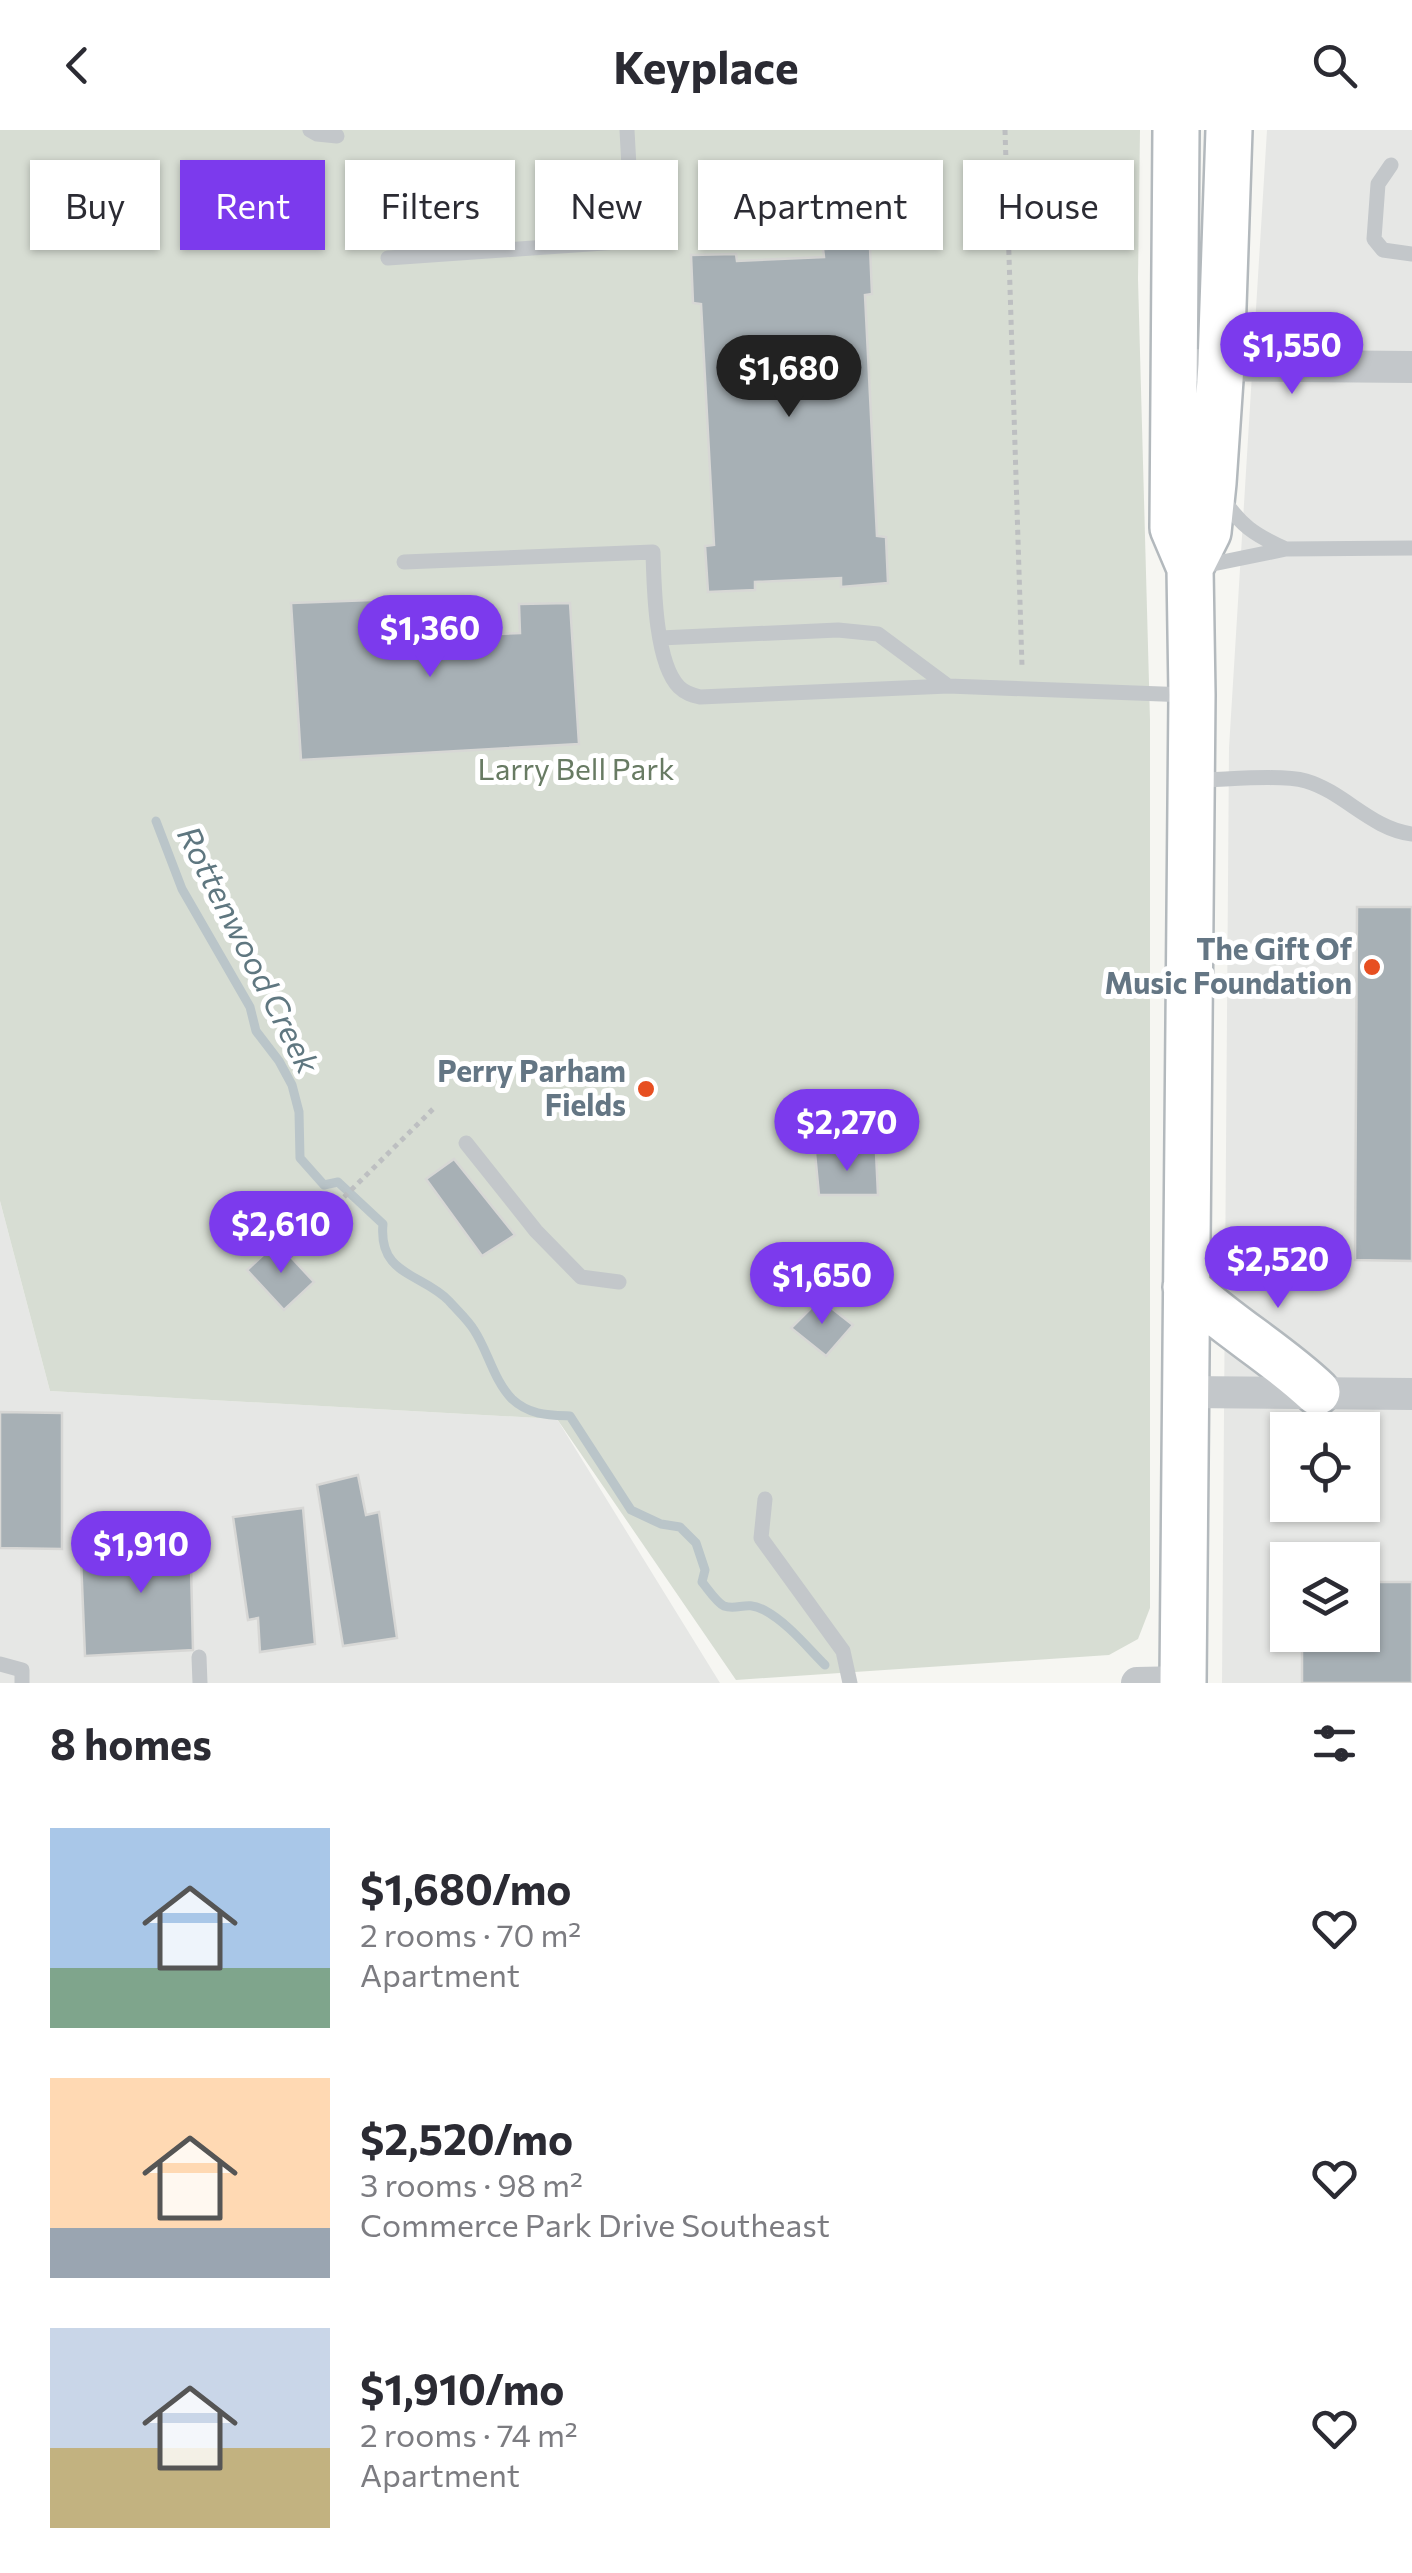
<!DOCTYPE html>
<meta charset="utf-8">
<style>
body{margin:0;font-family:Commissioner,sans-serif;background:#f2f2f3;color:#2b2b33;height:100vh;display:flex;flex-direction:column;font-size:38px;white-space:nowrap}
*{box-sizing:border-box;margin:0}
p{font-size:32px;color:#7c7c81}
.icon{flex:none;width:55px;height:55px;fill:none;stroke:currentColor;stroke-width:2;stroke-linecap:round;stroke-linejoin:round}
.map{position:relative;height:1553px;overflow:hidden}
.side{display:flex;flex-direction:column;background:#fff;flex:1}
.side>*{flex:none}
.guide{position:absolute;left:30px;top:30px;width:1352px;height:90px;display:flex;gap:20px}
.tools{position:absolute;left:1270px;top:1282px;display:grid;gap:20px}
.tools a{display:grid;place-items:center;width:110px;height:110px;border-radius:0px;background:#fff;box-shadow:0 2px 8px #0004;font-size:50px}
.price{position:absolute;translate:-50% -85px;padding:0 22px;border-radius:35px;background:#7c3aed;color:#fff;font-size:32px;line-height:65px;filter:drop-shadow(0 2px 5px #0008)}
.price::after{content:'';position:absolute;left:50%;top:60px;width:30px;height:22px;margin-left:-15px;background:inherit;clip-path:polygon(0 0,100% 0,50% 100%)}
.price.current{background:#222;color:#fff}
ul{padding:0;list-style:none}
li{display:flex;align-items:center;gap:30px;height:250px;padding:0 50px}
li span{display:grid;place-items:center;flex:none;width:280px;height:200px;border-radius:0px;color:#555}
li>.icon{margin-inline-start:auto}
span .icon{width:120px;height:120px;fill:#fffc;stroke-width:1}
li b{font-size:42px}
h2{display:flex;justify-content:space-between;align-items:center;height:120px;padding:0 50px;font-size:42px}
.pill{padding:0 35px;border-radius:0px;background:#fff;box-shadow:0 2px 8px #0004;font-size:35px;line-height:90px}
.pill.current{background:#7c3aed;color:#fff}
header{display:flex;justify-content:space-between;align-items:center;height:130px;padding:0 50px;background:#fff;font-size:45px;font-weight:700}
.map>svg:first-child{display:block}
.built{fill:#e6e7e5;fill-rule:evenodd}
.green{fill:#d7ddd3}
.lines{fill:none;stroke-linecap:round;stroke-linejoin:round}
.stream{stroke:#bac5c9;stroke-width:9}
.building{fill:#a7b0b5;stroke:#d7d7d5;stroke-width:2.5}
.secondary-casing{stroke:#b3b9bd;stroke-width:50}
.path{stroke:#bdbfc1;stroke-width:5;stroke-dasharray:5 5;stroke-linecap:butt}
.service{stroke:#c3c7ca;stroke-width:15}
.minor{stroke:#c3c7ca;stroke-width:32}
.secondary{stroke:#fff;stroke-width:45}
.poi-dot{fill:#e74f21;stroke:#fff;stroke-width:4}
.labels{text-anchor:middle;stroke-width:10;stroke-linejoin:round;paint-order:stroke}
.park-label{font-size:30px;fill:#687b63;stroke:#fff}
.poi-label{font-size:30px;font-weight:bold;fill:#647684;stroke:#fff;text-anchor:end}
.water-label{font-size:32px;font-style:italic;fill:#5f7780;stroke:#fff}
</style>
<header><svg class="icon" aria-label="back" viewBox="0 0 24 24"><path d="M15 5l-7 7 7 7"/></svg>Keyplace<svg class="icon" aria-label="search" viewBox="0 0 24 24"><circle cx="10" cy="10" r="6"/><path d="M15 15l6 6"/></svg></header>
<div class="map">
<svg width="1412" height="1553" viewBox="0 0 1412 1553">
<rect width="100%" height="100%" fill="#f6f6f2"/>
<!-- built -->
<path class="built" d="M1267 0H1412V1553H1222L1229 618ZM1288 1300H1362V1375H1288ZM1288 1430H1362V1505H1288Z
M0 1071 50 1261 557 1289 720 1553H0Z"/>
<!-- green -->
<path class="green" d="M0 0H1140L1138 149 1150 590V1478L1138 1509 1109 1525 736 1550 557 1289 50 1261 0 1071Z"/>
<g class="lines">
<!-- stream -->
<path class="stream" d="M156 691 182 759 250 877 256 901 279 931 292 955 299 982 300 1028 324 1055 338 1052 383 1094C378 1146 422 1143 449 1171 457 1180 468 1190 474 1200 488 1221 494 1251 512 1269 529 1285 548 1285 570 1286L631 1380 661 1394 680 1397 696 1413 705 1440 702 1452C708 1459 716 1472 724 1476 738 1481 746 1470 764 1480 788 1493 806 1516 825 1535"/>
</g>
<!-- building -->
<path class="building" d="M870 117 872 164 865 165 877 406 886 407 888 453 841 457V448L755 452V460L708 462 705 416 714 415 701 174 693 173 691 125 736 124 737 131 824 127 823 119Z
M454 467 456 506 520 503 519 474 570 473 579 614 301 630 291 473Z
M1357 777H1412V1131L1355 1130Z
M876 1022 878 1065H819L815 1023Z
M454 1029 515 1105 482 1126 426 1049Z
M277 1112 314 1152 284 1180 247 1140Z
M820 1169 853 1195 826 1226 791 1198Z
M0 1282 62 1283V1419L0 1418Z
M358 1345 366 1385 379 1382 397 1508 343 1516 317 1355Z
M303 1378 315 1514 260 1522 258 1488 248 1490 233 1387Z
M190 1396 193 1520 85 1526 81 1429 136 1425 138 1397Z
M1362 1452H1412V1553H1302V1505H1362Z"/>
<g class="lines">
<defs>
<path id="secondary" d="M1176 0 1173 398 1190 438 1192 565 1183 1553
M1190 438 1208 402 1213 353 1221 235 1229 0
M1186 1157C1227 1196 1276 1223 1317 1262"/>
</defs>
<!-- secondary casing -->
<use href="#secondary" class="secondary-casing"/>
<!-- path -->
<path class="path" d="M1005 0 1022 536
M290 1126 328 1083 434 978"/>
<!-- service -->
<path class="service" d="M310 0 317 4 337 6
M1391 35 1378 54 1374 109 1383 120 1412 124
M388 128 633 111 627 0
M1221 366C1240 395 1254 405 1286 419
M404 432 653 422C654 455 655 533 679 557 685 563 692 565 700 567L948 556 1188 565
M1198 437 1286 419 1412 418
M660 508 838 500 878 504 948 556
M1195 650C1224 650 1280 644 1306 651 1344 662 1371 699 1412 704
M466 1013 536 1101 581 1147 619 1152
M765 1369 761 1408 843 1521 850 1553
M199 1527 200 1553
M0 1534 22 1540V1553"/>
<!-- minor -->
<path class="minor" d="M1173 235 1412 237
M1185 1262 1412 1264
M1137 1553 1183 1552"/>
<!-- secondary -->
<use href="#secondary" class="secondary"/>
</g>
<!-- markers -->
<g class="poi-dot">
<circle cx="1372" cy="837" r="10"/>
<circle cx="646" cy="959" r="10"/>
</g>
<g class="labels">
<!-- park labels -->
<g class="park-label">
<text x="576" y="650">Larry Bell Park</text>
</g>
<!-- poi labels -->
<g class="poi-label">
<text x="1352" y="830">The Gift Of<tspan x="1352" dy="34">Music Foundation</tspan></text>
<text x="626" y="952">Perry Parham<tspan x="626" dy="34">Fields</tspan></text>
</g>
<!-- water labels -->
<g class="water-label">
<text transform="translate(248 820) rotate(63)" y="11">Rottenwood Creek</text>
</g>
</g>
</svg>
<div class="tools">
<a><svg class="icon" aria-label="locate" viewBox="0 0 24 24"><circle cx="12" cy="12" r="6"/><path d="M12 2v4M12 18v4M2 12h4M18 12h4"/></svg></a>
<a><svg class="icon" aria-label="layers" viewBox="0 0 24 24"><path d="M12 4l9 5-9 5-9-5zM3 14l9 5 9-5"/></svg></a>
</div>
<b class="price" style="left:1292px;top:267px">$1,550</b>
<b class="price current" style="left:789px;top:290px">$1,680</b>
<b class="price" style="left:430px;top:550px">$1,360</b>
<b class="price" style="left:847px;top:1044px">$2,270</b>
<b class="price" style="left:281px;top:1146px">$2,610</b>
<b class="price" style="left:1278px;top:1181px">$2,520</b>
<b class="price" style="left:822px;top:1197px">$1,650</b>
<b class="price" style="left:141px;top:1466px">$1,910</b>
<div class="guide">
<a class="pill">Buy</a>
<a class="pill current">Rent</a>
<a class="pill">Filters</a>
<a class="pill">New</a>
<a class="pill">Apartment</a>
<a class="pill">House</a>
</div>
</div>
<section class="side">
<h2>8 homes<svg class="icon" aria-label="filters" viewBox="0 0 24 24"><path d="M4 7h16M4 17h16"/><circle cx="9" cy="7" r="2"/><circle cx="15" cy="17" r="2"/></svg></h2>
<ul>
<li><span style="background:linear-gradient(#a9c7e8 70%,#7fa58c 0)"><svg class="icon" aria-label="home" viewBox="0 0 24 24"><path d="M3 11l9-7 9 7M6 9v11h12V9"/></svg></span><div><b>$1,680/mo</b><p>2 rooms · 70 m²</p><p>Apartment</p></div><svg class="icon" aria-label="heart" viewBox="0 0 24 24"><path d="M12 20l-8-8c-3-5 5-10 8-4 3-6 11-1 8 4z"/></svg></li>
<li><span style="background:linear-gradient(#ffd9b3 75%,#9aa5b1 0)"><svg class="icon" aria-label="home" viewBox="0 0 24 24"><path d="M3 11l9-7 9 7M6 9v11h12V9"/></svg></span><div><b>$2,520/mo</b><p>3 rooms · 98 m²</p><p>Commerce Park Drive Southeast</p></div><svg class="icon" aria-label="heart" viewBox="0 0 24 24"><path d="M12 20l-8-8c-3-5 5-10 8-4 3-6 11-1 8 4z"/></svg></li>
<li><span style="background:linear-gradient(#c9d6e8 60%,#c2b280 0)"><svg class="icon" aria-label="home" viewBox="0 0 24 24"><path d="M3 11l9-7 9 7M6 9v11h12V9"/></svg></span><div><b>$1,910/mo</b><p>2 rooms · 74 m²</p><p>Apartment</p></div><svg class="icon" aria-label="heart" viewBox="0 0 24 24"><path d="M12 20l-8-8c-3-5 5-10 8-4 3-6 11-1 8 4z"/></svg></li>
</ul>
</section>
